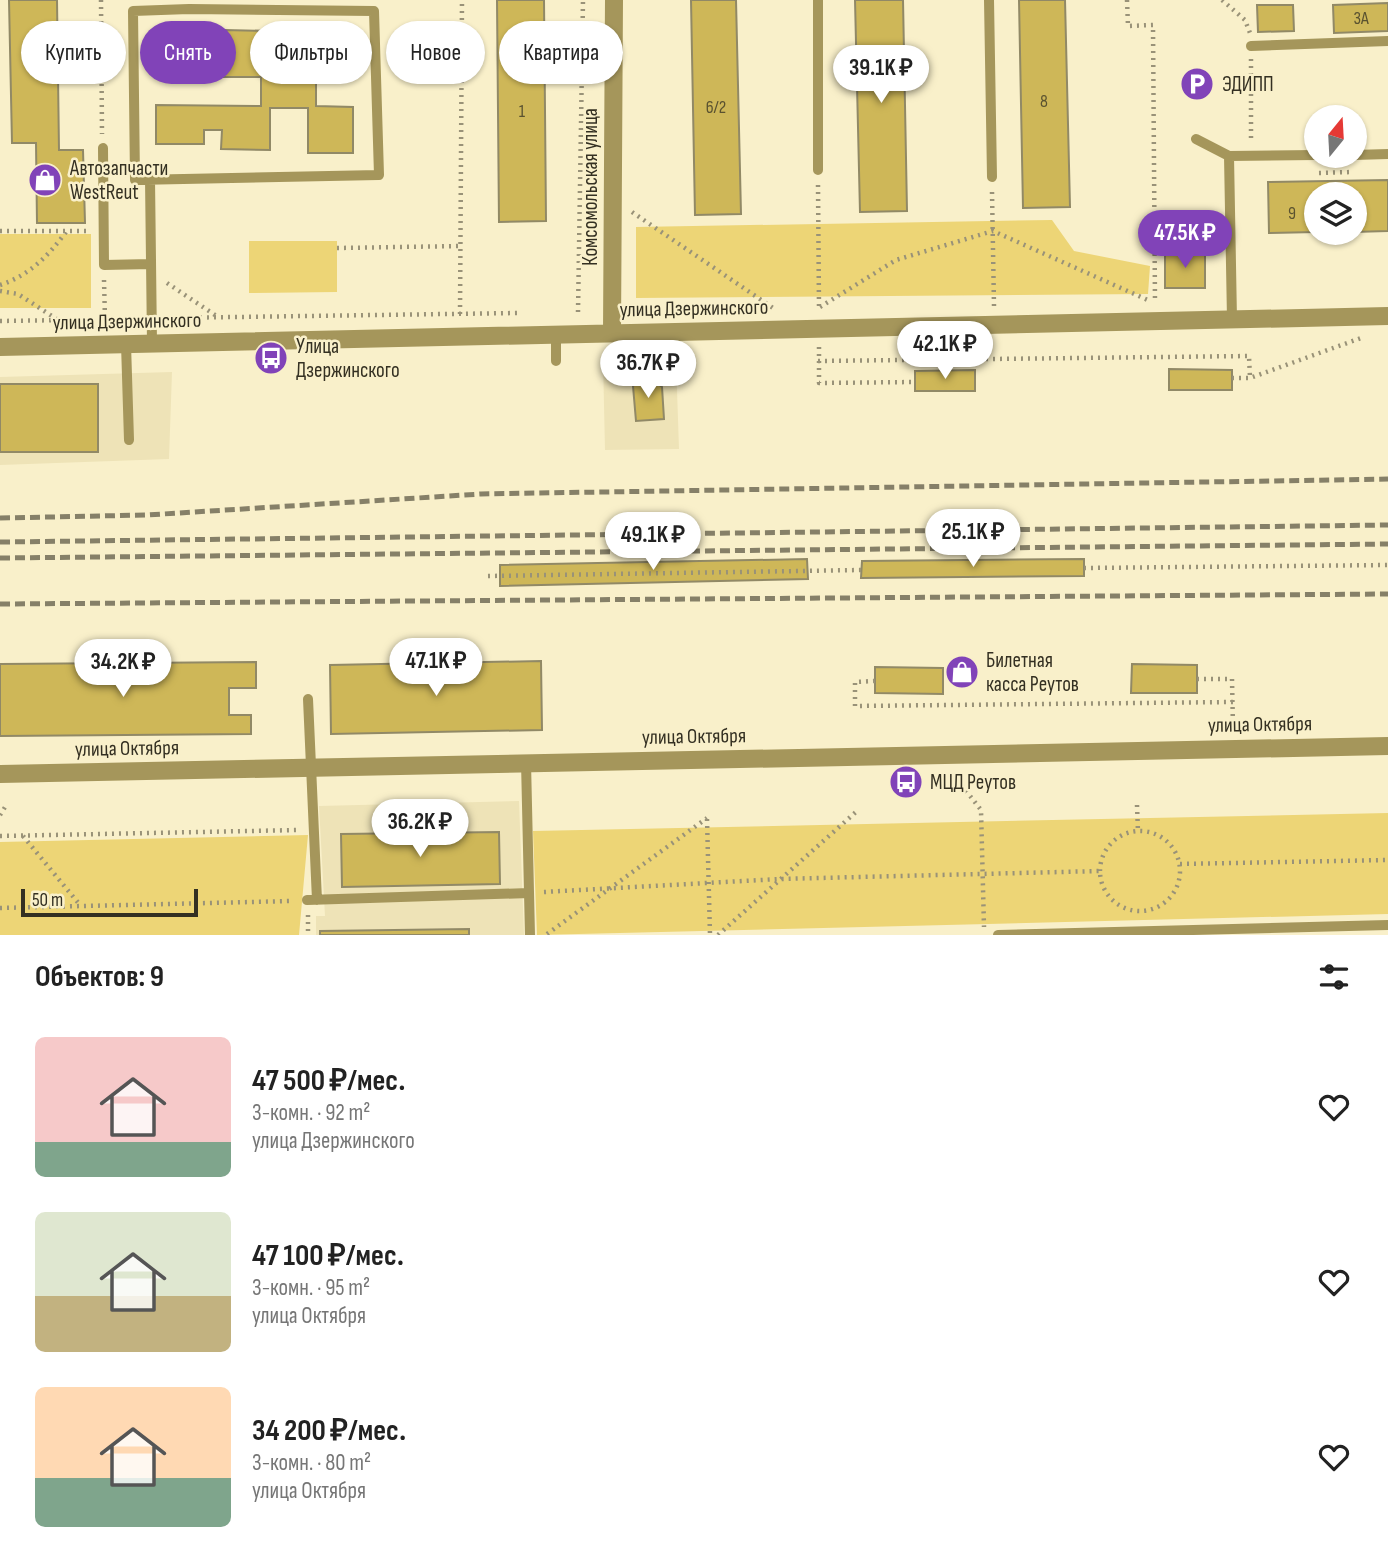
<!DOCTYPE html>
<html lang="ru">
<meta charset="utf-8">
<style>
body{margin:0;font-family:"Sofia Sans Condensed",sans-serif;background:#f6f6f6;color:#222;height:100vh;display:flex;flex-direction:column;font-size:26px;white-space:nowrap}
*{box-sizing:border-box;margin:0}
p{font-size:23px;color:#767676}
.icon{flex:none;width:38px;height:38px;fill:none;stroke:currentColor;stroke-width:2;stroke-linecap:round;stroke-linejoin:round}
.map{position:relative;height:935px;overflow:hidden}
.side{display:flex;flex-direction:column;background:#fff;flex:1}
.side>*{flex:none}
.guide{position:absolute;left:21px;top:21px;width:700px;height:63px;display:flex;gap:14px}
.needle{width:46px;rotate:18deg}
.controls{position:absolute;left:1304px;top:105px;display:grid;gap:14px}
.controls a{display:grid;place-items:center;width:63px;height:63px;border-radius:50%;background:#fff;box-shadow:0 2px 5px #0004;font-size:35px}
.scale{position:absolute;left:21px;bottom:18px;width:177px;box-sizing:border-box;padding-left:7px;border:4px solid #343022;border-top:0;font-size:19px;line-height:24px;white-space:nowrap;color:#343022;-webkit-text-stroke:5px #f9f0ca;paint-order:stroke}
.price{position:absolute;translate:-50% -60px;padding:0 16px;border-radius:24px;background:#fff;color:#222;font-size:23px;line-height:46px;filter:drop-shadow(0 2px 4px #0008)}
.price::after{content:'';position:absolute;left:50%;top:42px;width:21px;height:16px;margin-left:-10px;background:inherit;clip-path:polygon(0 0,100% 0,50% 100%)}
.price.selected{background:#8143b8;color:#fff}
ul{padding:0;list-style:none}
li{display:flex;align-items:center;gap:21px;height:175px;padding:0 35px}
li span{display:grid;place-items:center;flex:none;width:196px;height:140px;border-radius:10px;color:#555}
li>.icon{margin-inline-start:auto}
span .icon{width:84px;height:84px;fill:#fffc;stroke-width:1}
li b{font-size:30px}
h2{display:flex;justify-content:space-between;align-items:center;height:84px;padding:0 35px;font-size:30px}
.pill{padding:0 24px;border-radius:32px;background:#fff;box-shadow:0 2px 5px #0004;font-size:24px;line-height:63px}
.pill.selected{background:#8143b8;color:#fff}
.map>svg:first-child{display:block}
.built{fill:#eee3b7}
.green{fill:#edd576}
.building{fill:#ceb758;stroke:#918966;stroke-width:2}
.lines{fill:none;stroke-linecap:round;stroke-linejoin:round}
.path{stroke:#999278;stroke-width:4.5;stroke-dasharray:2 5;stroke-linecap:butt}
.service{stroke:#a5965b;stroke-width:10}
.minor{stroke:#a5965b;stroke-width:18}
.rail{stroke:#868068;stroke-width:5;stroke-dasharray:10 5;stroke-linecap:butt}
.labels{text-anchor:middle;stroke-width:5;stroke-linejoin:round;paint-order:stroke}
.number-label{font-size:18px;fill:#5a5230}
.poi-label{font-size:21px;fill:#343022;stroke:#f9f0ca;text-anchor:start}
.street-label{font-size:21px;fill:#343022;stroke:#f9f0ca}
</style>
<div class="map">
<svg width="1388" height="935" viewBox="0 0 1388 935">
<rect width="100%" height="100%" fill="#f9f0ca"/>
<!-- built -->
<path class="built" d="M603 360H676L679 449 605 450Z
M172 372 169 459 0 465V377Z
M519 801 524 935H316V916H325L319 806Z"/>
<!-- green -->
<path class="green" d="M1052 220 1074 251 1150 266 1148 294 636 298V227Z
M0 234H91V308H0Z
M249 241H337V292L249 293Z
M1388 813V914L537 935 533 831Z
M308 835 299 935H0V842Z"/>
<!-- building -->
<path class="building" d="M9 0H57L59 150H83L85 223H37L36 143H12Z
M497 0H544L546 221 499 222Z
M691 0H736L741 214 695 215Z
M855 0H903L907 211 860 212Z
M1019 0H1065L1070 207 1023 208Z
M1388 3V31L1334 33 1333 5Z
M1257 5H1293L1294 31 1258 32Z
M224 30 272 31V59H309V31H354L353 77H316V106L353 107V153H308V108H270V150L221 149 222 130H204V144H156V105L261 106V77H223Z
M1388 180V231L1354 232V194H1316V232L1269 233 1268 182Z
M1165 251H1205V288H1165Z
M1169 369 1232 370V390H1169Z
M975 370V391H915V371Z
M647 376 662 387 664 419 636 421 633 386Z
M0 384H98V452H0Z
M807 559 808 579 500 586V565Z
M1084 559V576L861 578 862 561Z
M541 661 542 730 331 734 330 665Z
M256 662V688H229V715H251V734L0 736V664Z
M1132 664 1197 665V693H1131Z
M875 667 943 668V694L875 693Z
M499 832 500 884 342 887 341 834Z
M469 929V935H320V931Z"/>
<g class="lines">
<!-- path -->
<path class="path" d="M101 0 102 134
M1127 0 1128 26 1153 25 1155 303
M1222 0 1245 20 1250 33
M1251 59V141
M1319 173 1352 172
M818 185 819 308
M992 192 994 306
M632 212 773 308
M0 231H89
M337 248 461 246
M104 280 105 319
M167 283 218 317
M0 285C30 275 48 256 66 232
M0 291 18 294 58 320
M820 307 896 260 993 231 1150 301
M578 312 583 0
M460 314 462 0
M165 318 517 313
M0 321 136 319
M819 347V383L915 382
M818 361 1249 356 1250 378
M1232 378H1250L1361 338
M1084 568 1388 565
M488 576 861 570
M1197 679H1232L1233 728
M875 681 855 682V706L1233 702
M953 774 981 810 984 927
M1137 805 1138 832
M0 815 7 804
M707 819 710 935
M1100 871a40 40 0 1 1 80 0a40 40 0 1 1-80 0Z
M0 836 299 830
M23 836 80 905
M1180 864 1388 860
M544 892 779 879 1100 871
M0 908 292 901
M308 915V935
M547 934 707 818
M718 935 857 811"/>
<!-- service -->
<path class="service" d="M818 0V170
M989 0 992 177
M189 9 374 11 379 175 135 180 133 11Z
M1251 46 1388 41
M1196 139 1229 156
M103 148 104 265 151 264
M1354 155 1388 154
M150 179 152 343
M1232 319 1229 156 1316 155
M126 344 129 440
M556 361V334
M308 699 317 900
M526 762 530 935
M307 900 529 893
M998 935 1388 925"/>
<!-- minor -->
<path class="minor" d="M612 332 614 0
M0 347 1388 316
M0 774 1388 746"/>
<!-- rail -->
<path class="rail" d="M0 518 147 515 481 494 1388 479
M0 542 1388 525
M0 558 1388 544
M0 604 1388 594"/>
</g>
<!-- icons -->
<defs>
<symbol id="parking-disc" viewBox="-11 -11 22 22"><circle r="9.5" fill="#8143b8" stroke="#f9f0ca"/><path d="M-3.5-5.5H1a3.5 3.5 0 0 1 0 7H-1V5.5H-3.5ZM-1-3.4V-.6H.8a1.4 1.4 0 0 0 0-2.8Z" fill="#fff"/></symbol>
<symbol id="shop-disc" viewBox="-11 -11 22 22"><circle r="9.5" fill="#8143b8" stroke="#f9f0ca"/><path d="M-5-2.5h2.3a2.7 3.5 0 0 1 5.4 0H5L5.5 6h-11ZM-1.5-2.5h3a1.5 2.3 0 0 0-3 0Z" fill="#fff"/></symbol>
<symbol id="bus-disc" viewBox="-11 -11 22 22"><circle r="9.5" fill="#8143b8" stroke="#f9f0ca"/><path d="M-5-6H5V4H4V6H2V4H-2V6H-4V4H-5ZM-3.5-4V0h7V-4ZM-3.5 1.2v1.5H-2V1.2ZM2 1.2v1.5H3.5V1.2Z" fill="#fff"/></symbol>
</defs>
<g fill-rule="evenodd">
<use href="#parking-disc" x="1178" y="65" width="38" height="38"/>
<use href="#shop-disc" x="26" y="161" width="38" height="38"/>
<use href="#bus-disc" x="252" y="339" width="38" height="38"/>
<use href="#shop-disc" x="943" y="653" width="38" height="38"/>
<use href="#bus-disc" x="887" y="763" width="38" height="38"/>
</g>
<g class="labels">
<!-- number labels -->
<g class="number-label">
<text x="1361" y="24">3А</text>
<text x="1044" y="107">8</text>
<text x="716" y="113">6/2</text>
<text x="522" y="117">1</text>
<text x="1292" y="219">9</text>
</g>
<!-- poi labels -->
<g class="poi-label">
<text x="1222" y="91">ЭДИПП</text>
<text x="70" y="175">Автозапчасти<tspan x="70" dy="24">WestReut</tspan></text>
<text x="296" y="353">Улица<tspan x="296" dy="24">Дзержинского</tspan></text>
<text x="986" y="667">Билетная<tspan x="986" dy="24">касса Реутов</tspan></text>
<text x="930" y="789">МЦД Реутов</text>
</g>
<!-- street labels -->
<g class="street-label">
<text transform="translate(590 187) rotate(-90)" y="7">Комсомольская улица</text>
<text transform="translate(694 308) rotate(-1)" y="7">улица Дзержинского</text>
<text transform="translate(127 321) rotate(-1)" y="7">улица Дзержинского</text>
<text transform="translate(1260 724) rotate(-1)" y="7">улица Октября</text>
<text transform="translate(694 736) rotate(-1)" y="7">улица Октября</text>
<text transform="translate(127 748) rotate(-1)" y="7">улица Октября</text>
</g>
</g>
</svg>
<div class="controls">
<a><svg class="needle" viewBox="-14 -14 28 28"><path d="M0-13l5 13h-10z" fill="#e53935"/><path d="M0 13l5-13h-10z" fill="#767676"/></svg></a>
<a><svg class="icon" aria-label="layers" viewBox="0 0 24 24"><path d="M12 4l9 5-9 5-9-5zM3 14l9 5 9-5"/></svg></a>
</div>
<div class="scale">50 m</div>
<b class="price" style="left:881px;top:105px">39.1K ₽</b>
<b class="price selected" style="left:1185px;top:270px">47.5K ₽</b>
<b class="price" style="left:945px;top:381px">42.1K ₽</b>
<b class="price" style="left:648px;top:400px">36.7K ₽</b>
<b class="price" style="left:973px;top:569px">25.1K ₽</b>
<b class="price" style="left:653px;top:572px">49.1K ₽</b>
<b class="price" style="left:436px;top:698px">47.1K ₽</b>
<b class="price" style="left:123px;top:699px">34.2K ₽</b>
<b class="price" style="left:420px;top:859px">36.2K ₽</b>
<div class="guide">
<a class="pill">Купить</a>
<a class="pill selected">Снять</a>
<a class="pill">Фильтры</a>
<a class="pill">Новое</a>
<a class="pill">Квартира</a>
</div>
</div>
<section class="side">
<h2>Объектов: 9<svg class="icon" aria-label="filters" viewBox="0 0 24 24"><path d="M4 7h16M4 17h16"/><circle cx="9" cy="7" r="2"/><circle cx="15" cy="17" r="2"/></svg></h2>
<ul>
<li><span style="background:linear-gradient(#f6c9c9 75%,#7fa58c 0)"><svg class="icon" aria-label="home" viewBox="0 0 24 24"><path d="M3 11l9-7 9 7M6 9v11h12V9"/></svg></span><div><b>47 500 ₽/мес.</b><p>3-комн. · 92 m²</p><p>улица Дзержинского</p></div><svg class="icon" aria-label="heart" viewBox="0 0 24 24"><path d="M12 20l-8-8c-3-5 5-10 8-4 3-6 11-1 8 4z"/></svg></li>
<li><span style="background:linear-gradient(#dfe7d0 60%,#c2b280 0)"><svg class="icon" aria-label="home" viewBox="0 0 24 24"><path d="M3 11l9-7 9 7M6 9v11h12V9"/></svg></span><div><b>47 100 ₽/мес.</b><p>3-комн. · 95 m²</p><p>улица Октября</p></div><svg class="icon" aria-label="heart" viewBox="0 0 24 24"><path d="M12 20l-8-8c-3-5 5-10 8-4 3-6 11-1 8 4z"/></svg></li>
<li><span style="background:linear-gradient(#ffd9b3 65%,#7fa58c 0)"><svg class="icon" aria-label="home" viewBox="0 0 24 24"><path d="M3 11l9-7 9 7M6 9v11h12V9"/></svg></span><div><b>34 200 ₽/мес.</b><p>3-комн. · 80 m²</p><p>улица Октября</p></div><svg class="icon" aria-label="heart" viewBox="0 0 24 24"><path d="M12 20l-8-8c-3-5 5-10 8-4 3-6 11-1 8 4z"/></svg></li>
</ul>
</section>
